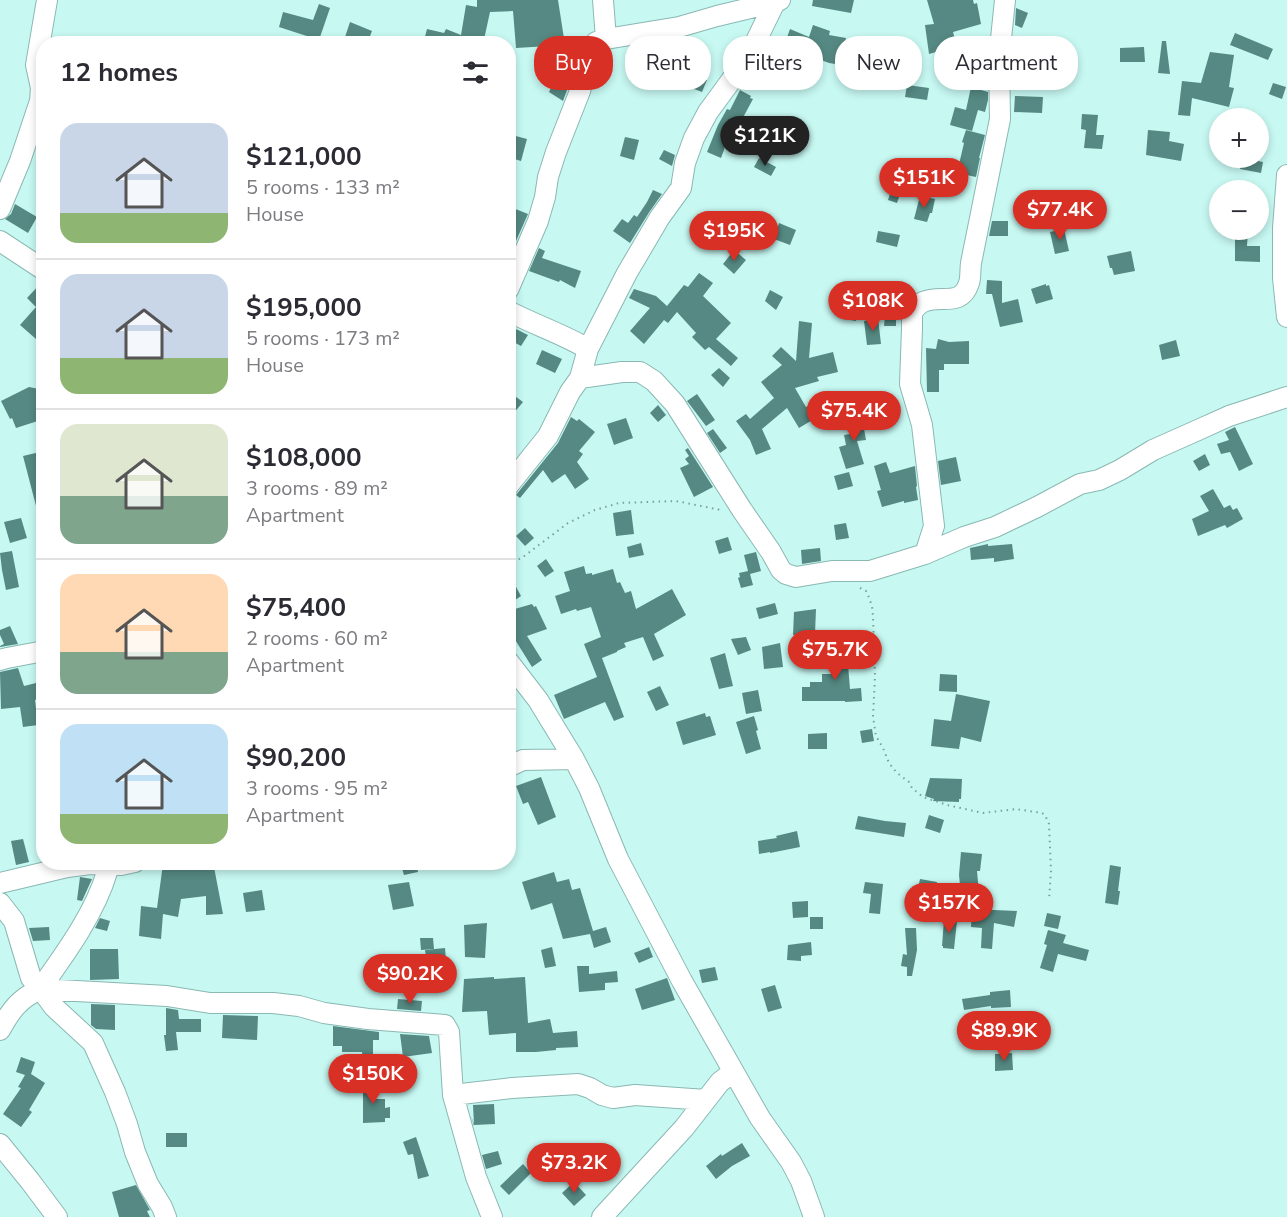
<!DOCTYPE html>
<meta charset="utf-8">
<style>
body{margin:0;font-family:"Nunito Sans",sans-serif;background:#f2f2f3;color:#2b2b33;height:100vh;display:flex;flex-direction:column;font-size:22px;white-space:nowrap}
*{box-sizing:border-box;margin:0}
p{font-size:20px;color:#7c7c81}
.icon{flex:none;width:33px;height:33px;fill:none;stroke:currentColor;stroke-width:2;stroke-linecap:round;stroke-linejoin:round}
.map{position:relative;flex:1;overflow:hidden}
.panel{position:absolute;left:36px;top:36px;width:480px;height:834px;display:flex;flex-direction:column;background:#fff;border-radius:24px;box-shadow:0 3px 9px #0003}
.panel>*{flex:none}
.hud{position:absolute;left:534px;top:36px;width:570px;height:54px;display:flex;gap:12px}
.tools{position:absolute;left:1209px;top:108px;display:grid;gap:12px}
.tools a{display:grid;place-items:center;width:60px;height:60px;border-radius:50%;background:#fff;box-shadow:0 3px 9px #0003;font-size:30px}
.price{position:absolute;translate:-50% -51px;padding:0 14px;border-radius:21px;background:#d93025;color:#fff;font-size:20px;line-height:39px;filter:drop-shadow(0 2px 3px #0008)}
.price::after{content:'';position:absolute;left:50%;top:36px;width:18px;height:14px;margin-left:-9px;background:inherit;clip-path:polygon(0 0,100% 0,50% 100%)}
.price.current{background:#222;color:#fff}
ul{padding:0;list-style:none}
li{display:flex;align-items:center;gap:18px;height:150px;padding:0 24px}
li+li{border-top:2px solid #e1e1e2}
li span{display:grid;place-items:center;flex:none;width:168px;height:120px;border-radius:18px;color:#555}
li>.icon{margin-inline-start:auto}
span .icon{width:72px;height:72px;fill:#fffc;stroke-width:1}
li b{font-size:26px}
h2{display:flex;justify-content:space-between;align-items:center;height:72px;padding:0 24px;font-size:26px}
.pill{padding:0 21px;border-radius:24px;background:#fff;box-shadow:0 3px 9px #0003;font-size:21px;line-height:54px}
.pill.current{background:#d93025;color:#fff}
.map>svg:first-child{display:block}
.building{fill:#568983}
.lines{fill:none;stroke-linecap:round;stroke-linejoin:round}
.minor-casing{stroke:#8ab8b3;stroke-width:22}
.path{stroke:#7ba09b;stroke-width:2;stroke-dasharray:1.5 4.5;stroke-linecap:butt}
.minor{stroke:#fff;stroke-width:20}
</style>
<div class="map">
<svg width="1287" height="1217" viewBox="0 0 1287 1217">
<rect width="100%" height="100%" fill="#c7f8f2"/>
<!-- building -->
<path class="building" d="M477 0H558L565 45 516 48 513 11 490 12 483 44H423L427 29 444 33 446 29 461 35 466 5 477 7Z
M813 0H854L851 13 812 6Z
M927 0H973L974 4 977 3 981 24 953 32 957 46 929 54 925 25 934 24Z
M319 4 330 8 319 40 279 27 283 12 313 20Z
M1016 8 1028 13 1022 28 1015 25Z
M350 22 372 31 367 44H353L344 40Z
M813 25 830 31 829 35 846 38 841 65 829 63 784 46 790 29 809 37Z
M1235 33 1273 49 1268 60 1230 45Z
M1162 41H1166L1170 74 1158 73Z
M1144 47 1145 62H1120V48Z
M1210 52 1234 55 1229 87 1234 88 1229 107 1192 98 1190 116 1178 115 1182 81 1201 83Z
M772 64 781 69 775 83 765 78Z
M680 70 707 80 702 92 676 82Z
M557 74 570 82 563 101 549 92Z
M1273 83 1286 87 1282 99 1269 94Z
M907 85 929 88 927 100 905 97Z
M971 87 988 92V100L985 112 978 110 972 131 950 125 955 107 966 110Z
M740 90 751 96 750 98 753 99 732 138 729 136 721 158 707 152 718 125 727 109 730 110Z
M1015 96 1043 97 1042 113 1014 112Z
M1082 114 1098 115 1096 135H1104L1102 149 1084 148 1086 130 1081 129Z
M966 130 985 135 979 158H980L976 177 957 173 964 143 962 142Z
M1148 130 1170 132 1169 141 1184 144 1181 161 1146 155Z
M512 135 527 139 521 161 508 157V148Z
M625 137 639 140 634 160 620 156Z
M664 150 675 155 672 166 659 159Z
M759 158 776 167 771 176 754 167Z
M1242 158 1263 162 1261 173 1240 169Z
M899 167 908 170 897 203 888 200Z
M653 190 662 194 650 211 630 243 613 231 622 219 628 223 634 215 637 217 647 202Z
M920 196 935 199 932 213H930L927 222 914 219Z
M15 204 37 217 28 233 5 219 11 214Z
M508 206 528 214 508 259Z
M710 217 720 222 711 239 701 233Z
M992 221H1008V236H989Z
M779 223 796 230 790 245 774 239Z
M1064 229 1069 251 1055 254 1050 232Z
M1235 230H1248L1247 246H1260V262L1235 261Z
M878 231 900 235 897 247 876 242Z
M539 248 545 251 542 258 581 271 575 288 560 280 559 282 529 271Z
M734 250 746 260 734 274 723 264Z
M1131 251 1135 271 1114 275 1112 268H1110L1107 256Z
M699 273 713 283 703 296 731 323 716 339 738 358 731 366 709 347 705 350 692 337 696 333 677 312 668 323 664 320 644 344 630 331 650 308 629 298 634 289 656 296 667 306 684 285 688 287Z
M987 280 1002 281V303L1018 299 1023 322 1000 327 992 294H986Z
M42 282H44V346L20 325 36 307 27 298Z
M1046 284V286L1049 285 1053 299 1036 304 1031 289Z
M770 290 783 297 776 310 765 301Z
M846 299 858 301 856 321 844 319Z
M885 315H896V326H884Z
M878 318 881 344 867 345 864 321Z
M799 321 812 323 809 358 833 352 838 372 817 377 819 381 795 388 806 407 824 400 829 413 819 416 799 428 787 408 762 429 771 449 756 455 750 440 736 421 746 414 750 419 774 398 761 382 782 365 772 356 781 347 796 361Z
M508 325 528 335 521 346 508 339Z
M938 339 949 342 969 341V364H944V370H939V392H927L926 348 936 349Z
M1176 340 1180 356 1162 360 1159 345Z
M542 350 562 359 555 373 536 364Z
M719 368 730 378 723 387 711 375Z
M29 387 44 390V419L16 428 12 418 10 419 1 401Z
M508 391 523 402 508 420Z
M697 394 715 420 706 426 687 401Z
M658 405 666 415 658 422 650 413Z
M864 414 867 428 864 429 866 440 857 441 864 464 846 469 839 447 846 445 844 435 850 434 847 417Z
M571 417 577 421 579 419 595 432 579 451 583 454 577 462 589 479 575 489 565 474 552 483 543 470 520 498 516 495 558 443Z
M626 418 633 438 614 445 607 424Z
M1235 427 1253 464 1239 471 1230 452 1221 454 1217 444 1229 440 1225 432Z
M713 429 727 448 720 453 707 433Z
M688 448 713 487 694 497 680 468 689 464 685 459 689 456 685 450Z
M44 451V521H40L23 456Z
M1205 454 1210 465 1199 471 1193 461Z
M956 457 961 481 941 485 938 461Z
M886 462 890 473 915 466 917 486 916 487 918 500 904 503V501L882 507 877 491 881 490 874 466Z
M849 472 853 486 838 490 834 476Z
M1213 489 1224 508 1230 505 1233 510 1237 508 1243 519 1227 528 1225 525 1198 536 1192 519 1209 511 1200 496Z
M631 510 634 534 616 536 613 513Z
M21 518 27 538 10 543 4 522Z
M846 523 849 538 836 540 834 525Z
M525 528 534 538 525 546 516 536Z
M728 537 732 550 719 554 715 541Z
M641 543 644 555 629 558 627 547Z
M988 544V546L1012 544 1014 559 994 562V558L971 560 970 548Z
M820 548 821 561 802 564 801 550Z
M12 551 19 587 6 590 2 570 0 553Z
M756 552 761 571 750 574 753 585 741 588 738 578 740 577 739 573 748 571 744 555Z
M546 559 554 571 545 577 537 566Z
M584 566 586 574 592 573V575L613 569 617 583 620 582 625 593 631 591 636 609 672 589 686 615 654 634 664 656 653 661 643 637 624 643 626 647 617 651V652L602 658 624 717 614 721 605 702 564 719 554 695 597 677 584 644 601 637 591 607 577 611 576 609 561 614 555 596 570 591 564 572Z
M508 572 521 596 508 605Z
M775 603 778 614 759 619 756 608Z
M532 604 534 607 536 606 547 629 527 636 542 660 532 667 514 638 508 641V611Z
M816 609 815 634 793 635 794 612Z
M10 626 18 644 0 647V646L4 644 0 635V630Z
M746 637 751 650 738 655 731 639Z
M780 643 783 667 764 669 762 647Z
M857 648 858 664 848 665 850 689 861 688 862 701 845 702V701H802V687H810V682H822V674H831V651Z
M725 653 733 686 719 689 710 658Z
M18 668 24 686 40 682 44 697 35 700 38 725 23 727 20 707 1 709 0 672Z
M940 674 957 675V692L939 691Z
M660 686 669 705 656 711 647 692Z
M758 690 762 711 746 714 742 693Z
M956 694 990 701 981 742 961 737 959 749 931 746 934 719 951 721Z
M705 713 706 717 710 716 716 735 683 745 676 722Z
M754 716 758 730 756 731 761 749 746 754 736 722Z
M872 729 874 741 862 743 860 731Z
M827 733V749H808V734Z
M541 777 556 817 538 825 528 802 523 804 516 786Z
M930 778 962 779 961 799H959V802L933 801 934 799 925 796Z
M929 815 944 820 940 833 925 828Z
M858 816 885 821 906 823 904 837 855 829Z
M797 831 800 847 770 853V852L759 854 758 841 777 838 776 836Z
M23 839 29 862 16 865 11 841Z
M961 852 982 854 980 871H977L979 893 961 895 959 875Z
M201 862H213L223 914 206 915V896L181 899 178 917 163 914 161 939 139 936 141 906 157 908 163 864 201 866Z
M400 862H416L418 872 404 875Z
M1110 865 1121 867 1118 891H1120L1118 905 1105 903Z
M554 872 557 882 569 879 572 890 580 888 593 931 606 927 611 942 594 948 590 934 563 939 552 903 531 910 522 882Z
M80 877 92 879 82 901 77 900Z
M920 879 937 882 934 897 917 894Z
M409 882 414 906 393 910 388 885Z
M865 882 883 884 880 914 869 913 871 894 863 893Z
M262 890 265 910 246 912 243 893Z
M936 899 946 900 945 913 934 912Z
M808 901V917L793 918 792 902Z
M972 909 1017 911 1014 927 994 923 992 949 981 948 982 928 971 927Z
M1047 913 1061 916 1058 929 1044 926Z
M810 917H823V929H810Z
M100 918 110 921 107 931 95 928Z
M944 920 957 921 954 949 943 948V946H942Z
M487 923 485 958 465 957 464 925Z
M49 927 50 940 33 941 29 928Z
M905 928H916L917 950 912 976H907V967L901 966 903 954 907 955Z
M1048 930 1066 935 1063 943 1089 950 1086 961 1058 954 1053 972 1040 968 1047 945 1044 944Z
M420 938H433L434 949 421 950Z
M811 942 812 955 801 956V961L787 960 788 945Z
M552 947 556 966 545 968 541 950Z
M649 947 653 957 639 963 634 953Z
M445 948 446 961 427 963 425 950Z
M90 949H118L119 979 90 980Z
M577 966H589V974L617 971 618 982 605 983V990L579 992Z
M715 967 718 980 702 983 699 970Z
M494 977V979L525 977 528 1023 550 1019 553 1033 577 1031 578 1047 556 1048V1050L536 1052H516V1033L489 1035 487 1011 462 1012 464 979Z
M667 978 675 1000 642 1010 635 989Z
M775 985 782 1008 768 1012 761 989Z
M1010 990 1011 1007 991 1008V1006L964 1010 962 999 990 995V992Z
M398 999 422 1001 421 1011 397 1009Z
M91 1004 115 1005V1030L96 1029 91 1025Z
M166 1008 178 1010 179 1019H201V1032H176L178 1050 166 1051 164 1035H166Z
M223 1015 258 1016 257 1040 222 1038Z
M333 1026 379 1032V1040H373V1062L363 1064 362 1052H342V1046H333Z
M400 1034 429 1036 432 1053 403 1057Z
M1012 1053 1013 1070 995 1071V1054Z
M21 1057 35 1062 31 1074 45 1083 29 1110 32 1112 21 1127 3 1114 21 1088 18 1087 25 1075 16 1072Z
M363 1079H374L375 1099H385V1108L390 1107V1118H385V1122L363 1123Z
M494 1104 495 1124 474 1125V1126L471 1116 474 1124 473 1105Z
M166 1133H187V1147H166Z
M416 1137 429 1176 418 1179 413 1154 408 1155 403 1142Z
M742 1143 750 1156 732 1166 716 1179 706 1166 721 1154 722 1156Z
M498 1151 502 1164 486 1169 482 1155Z
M523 1164 531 1173 509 1195 500 1186Z
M574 1182 586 1195 574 1206 562 1193Z
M136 1185 150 1210 147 1211 150 1217H119L112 1192Z"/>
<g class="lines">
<defs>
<path id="minor" d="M603 0 606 39
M1287 175 1283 228V278L1287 317
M0 209 20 161 40 101 41 88 36 65 47 0
M0 241 44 270
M508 290 538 221 545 197 548 177 556 152 580 91 591 51 596 42 606 39 679 27 717 16 775 2 780 0
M508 311C535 325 563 334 588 349
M580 378 622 372H640L654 381 675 404 742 510 771 552 781 570 786 574 796 577 832 571H870L925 554 964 537 995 527 1037 507 1080 484 1099 480 1120 470 1153 450 1198 430 1229 416 1287 397
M508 486 548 436 570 392 580 378 588 349 627 273 660 217 681 188 685 163 694 138 708 112 738 71 755 43 775 2
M925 554 934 526 922 425 910 384 912 328V312C915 308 919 304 923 302 941 294 961 308 969 283 971 277 970 269 971 263L1000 119 999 58 1005 0
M0 660 7 658 44 651
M508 661 538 700 574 759 589 788 618 859 682 981 760 1118 791 1162 801 1181 814 1217
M508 767 523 760 574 759
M0 883 67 867 90 864 121 865 135 862
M0 903 14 921 31 978 38 985 54 1007 93 1043 115 1092 127 1124 135 1152 148 1184 162 1207 166 1217
M40 989C65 954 95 913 107 872L102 862
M0 1030C11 1010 19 999 40 989L167 996 210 1003H273L299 1006 324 1013 368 1019 445 1025 449 1032 453 1095 476 1177 492 1217
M453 1095 512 1088 578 1084 590 1088 602 1095 613 1098 635 1095 706 1100
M0 1144 30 1181 57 1217
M602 1217 684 1128 720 1082 733 1072"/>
</defs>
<!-- minor casing -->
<use href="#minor" class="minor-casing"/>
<!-- path -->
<path class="path" d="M508 565 523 557 568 523 595 510 619 503 676 501 721 510
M860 588 866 591 868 595 872 606 873 616 875 676 873 717 876 736 883 748 889 763 897 773 909 782 912 788 923 797 947 805 983 813 1016 809 1042 813 1045 815 1049 824 1051 871 1049 900"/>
<!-- minor -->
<use href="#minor" class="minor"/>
</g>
</svg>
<div class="tools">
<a>+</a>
<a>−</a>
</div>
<b class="price current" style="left:765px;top:167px">$121K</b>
<b class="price" style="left:924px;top:209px">$151K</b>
<b class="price" style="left:1060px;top:241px">$77.4K</b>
<b class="price" style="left:734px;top:262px">$195K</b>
<b class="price" style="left:873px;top:332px">$108K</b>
<b class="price" style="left:854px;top:442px">$75.4K</b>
<b class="price" style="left:835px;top:681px">$75.7K</b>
<b class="price" style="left:949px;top:934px">$157K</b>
<b class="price" style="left:410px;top:1005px">$90.2K</b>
<b class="price" style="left:1004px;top:1062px">$89.9K</b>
<b class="price" style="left:373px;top:1105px">$150K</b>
<b class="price" style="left:574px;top:1194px">$73.2K</b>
<div class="hud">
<a class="pill current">Buy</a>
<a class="pill">Rent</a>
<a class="pill">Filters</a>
<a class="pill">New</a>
<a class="pill">Apartment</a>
</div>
<section class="panel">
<h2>12 homes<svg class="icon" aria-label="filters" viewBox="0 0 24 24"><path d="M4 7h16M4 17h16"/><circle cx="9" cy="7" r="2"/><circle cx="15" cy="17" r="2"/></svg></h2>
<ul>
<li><span style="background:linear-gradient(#c9d6e8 75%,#8fb573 0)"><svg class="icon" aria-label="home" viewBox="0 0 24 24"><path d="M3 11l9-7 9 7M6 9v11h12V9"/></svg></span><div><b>$121,000</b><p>5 rooms · 133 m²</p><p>House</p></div></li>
<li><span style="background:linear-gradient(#c9d6e8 70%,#8fb573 0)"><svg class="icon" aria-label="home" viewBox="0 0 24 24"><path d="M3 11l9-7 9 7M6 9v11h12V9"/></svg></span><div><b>$195,000</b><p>5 rooms · 173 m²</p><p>House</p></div></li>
<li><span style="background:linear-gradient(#dfe7d0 60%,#7fa58c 0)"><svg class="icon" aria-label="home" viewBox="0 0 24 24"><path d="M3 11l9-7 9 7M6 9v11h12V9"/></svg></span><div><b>$108,000</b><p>3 rooms · 89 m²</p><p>Apartment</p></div></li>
<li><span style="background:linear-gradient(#ffd9b3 65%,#7fa58c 0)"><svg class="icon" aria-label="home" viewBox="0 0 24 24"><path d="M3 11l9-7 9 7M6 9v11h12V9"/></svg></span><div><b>$75,400</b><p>2 rooms · 60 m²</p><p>Apartment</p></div></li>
<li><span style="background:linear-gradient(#bfe0f5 75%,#8fb573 0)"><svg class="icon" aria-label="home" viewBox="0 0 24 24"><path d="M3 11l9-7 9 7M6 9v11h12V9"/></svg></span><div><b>$90,200</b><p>3 rooms · 95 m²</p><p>Apartment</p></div></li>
</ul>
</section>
</div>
